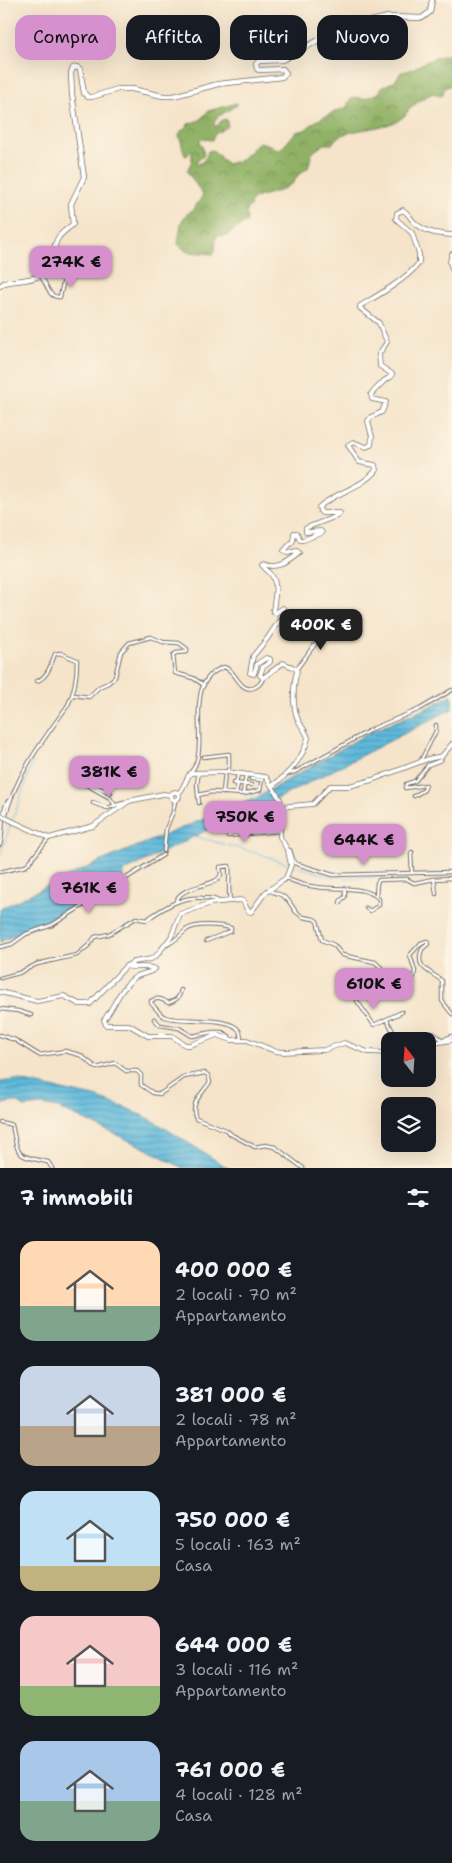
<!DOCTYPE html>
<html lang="it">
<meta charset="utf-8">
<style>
body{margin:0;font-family:"Shantell Sans",sans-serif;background:#242831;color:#f1f3f6;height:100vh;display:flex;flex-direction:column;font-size:19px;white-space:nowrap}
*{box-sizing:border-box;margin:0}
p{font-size:16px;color:#9ea1a6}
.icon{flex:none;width:28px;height:28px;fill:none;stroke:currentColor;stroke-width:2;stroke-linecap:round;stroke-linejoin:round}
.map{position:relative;height:1168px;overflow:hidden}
.drawer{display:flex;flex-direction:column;background:#171b24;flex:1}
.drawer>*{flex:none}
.guide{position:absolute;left:15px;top:15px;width:422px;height:45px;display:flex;gap:10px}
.needle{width:32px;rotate:343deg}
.fabs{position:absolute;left:381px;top:1032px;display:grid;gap:10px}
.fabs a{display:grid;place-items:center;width:55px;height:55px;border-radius:10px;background:#171b24;box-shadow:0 5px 20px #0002;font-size:25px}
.price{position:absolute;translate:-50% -42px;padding:0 11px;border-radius:10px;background:#d690ce;color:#111;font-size:16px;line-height:32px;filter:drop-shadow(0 1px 2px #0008)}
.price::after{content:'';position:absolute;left:50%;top:30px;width:15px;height:11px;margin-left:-8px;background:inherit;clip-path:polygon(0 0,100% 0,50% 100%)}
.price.active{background:#222;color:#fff}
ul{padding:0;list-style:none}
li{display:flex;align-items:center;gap:15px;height:125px;padding:0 20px}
li span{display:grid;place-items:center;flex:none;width:140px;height:100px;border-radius:15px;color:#555}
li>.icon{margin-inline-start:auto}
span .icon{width:60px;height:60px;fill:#fffc;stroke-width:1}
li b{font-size:21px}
h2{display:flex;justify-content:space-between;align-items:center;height:60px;padding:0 20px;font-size:21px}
.tag{padding:0 18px;border-radius:15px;background:#171b24;box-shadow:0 5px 20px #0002;font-size:18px;line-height:45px}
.tag.active{background:#d690ce;color:#111}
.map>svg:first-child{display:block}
.forest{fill:url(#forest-crowns);stroke:#5e6e48}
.water{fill:url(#water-rules);stroke:#447284}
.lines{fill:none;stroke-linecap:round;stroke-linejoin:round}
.stream{stroke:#5eb9dc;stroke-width:1}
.minor-casing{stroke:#726c63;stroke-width:4.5}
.tertiary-casing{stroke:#726c63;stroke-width:5.5}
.secondary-casing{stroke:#726c63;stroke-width:6}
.minor{stroke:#fff;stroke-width:2.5}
.tertiary{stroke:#fff;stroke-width:4}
.secondary{stroke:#fff;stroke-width:4.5}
.tertiary-bridge-casing{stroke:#726c63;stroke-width:5.5;stroke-linecap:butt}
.tertiary-bridge{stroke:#fff;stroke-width:4}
</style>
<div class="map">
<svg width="452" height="1168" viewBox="0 0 452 1168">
<defs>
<pattern id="forest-crowns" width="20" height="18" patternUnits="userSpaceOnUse" patternTransform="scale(1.25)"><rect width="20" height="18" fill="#91b266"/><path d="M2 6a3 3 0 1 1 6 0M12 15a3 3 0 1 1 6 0" fill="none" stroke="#779154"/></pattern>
<pattern id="water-rules" width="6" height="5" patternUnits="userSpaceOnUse" patternTransform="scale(1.25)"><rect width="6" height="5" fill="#5eb9dc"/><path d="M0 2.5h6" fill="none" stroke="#4e97b3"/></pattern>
</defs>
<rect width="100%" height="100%" fill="#fcf5e5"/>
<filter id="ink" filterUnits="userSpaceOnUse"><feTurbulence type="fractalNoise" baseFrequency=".02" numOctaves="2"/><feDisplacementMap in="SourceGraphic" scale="10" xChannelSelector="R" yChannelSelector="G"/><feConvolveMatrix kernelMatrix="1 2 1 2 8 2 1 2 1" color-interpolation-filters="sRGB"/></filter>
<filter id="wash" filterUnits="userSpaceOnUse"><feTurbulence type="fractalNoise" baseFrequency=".0096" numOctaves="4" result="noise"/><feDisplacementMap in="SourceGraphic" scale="20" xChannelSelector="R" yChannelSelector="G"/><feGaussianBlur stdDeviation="1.12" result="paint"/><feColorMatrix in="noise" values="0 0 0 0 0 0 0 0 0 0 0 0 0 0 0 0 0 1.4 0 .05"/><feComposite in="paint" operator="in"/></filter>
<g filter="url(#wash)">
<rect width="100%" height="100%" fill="#f5e4ca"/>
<!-- forest -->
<path class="forest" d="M452 53V85L444 88 443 95 440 96 434 93C424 96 418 103 409 108 401 135 342 123 332 144H324L312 153 308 168 299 174 293 183 279 191 254 198 250 203 251 206 246 209 247 221 226 236 217 235C214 242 217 248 213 254L187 252 178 244 181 223 185 216 194 209 203 195 187 171 192 161V153L190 151 188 155 185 156 179 135 181 131 187 127 188 124 200 120 208 111 237 103V105L217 117 214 123V126H217L222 120 226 119 228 126 215 134 212 140 202 139 199 142 202 146 204 155 196 163 197 165C203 162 207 158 208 151L213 150 227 164 241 160 259 142 270 145 277 150 283 147 296 132 305 130 316 121 330 114 347 107C350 98 353 95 363 99L379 93 382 87 395 81 401 72C412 71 418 65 428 61 435 57 444 56 452 53Z"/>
<!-- water -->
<path class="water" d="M452 695V709L275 800 265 808H251L125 871 122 878 80 903 33 927 0 942V909L59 880 111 857 258 797 370 732 423 710Z
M15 1080 95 1097 126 1108 152 1120 228 1168H183L141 1146 58 1108 42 1105 24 1107 17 1102H11L0 1105V1082Z"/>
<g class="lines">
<!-- stream -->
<path class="stream" d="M13 819 33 761
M194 836 260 854 288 864
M0 856 11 823
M292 865 332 877 347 878 452 874"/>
</g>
</g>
<g filter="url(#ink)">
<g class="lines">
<defs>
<path id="minor" d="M40 276C48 283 47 298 60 297L63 283 72 277 74 274 54 251
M296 670 318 640 326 620
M74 695 89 697 99 687 108 683 115 677 121 652 129 643 151 637 163 642 179 643 187 649V652L176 653 173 655 175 673 193 678 204 685
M203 757 229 754V768L227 772
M420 762 436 731V725
M190 773C214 748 178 683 224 667 233 670 235 678 241 684 249 693 260 687 263 678
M288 774 295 772 374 728 420 709 452 690
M233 783 251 785
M236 784 238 774
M111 793 85 782 83 783 110 798 115 805
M223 793 225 772
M236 793 238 784
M243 793 246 775
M198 795 197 784 199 772
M414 796 424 790 426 785 405 788 406 784 415 781 428 765 441 760 442 756
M93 803 107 808 123 803
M199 803 198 795 212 792 244 794 260 790 262 780 251 779
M263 816 264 831
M5 817C17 773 42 742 68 705 75 691 77 676 77 660L60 653 55 654C51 664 48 677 37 681
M228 832V836L280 831
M0 845C4 831 0 813 8 801
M287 850H290L294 863 333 875 452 872
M164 851 166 829 173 812 175 801
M412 852 411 854 412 873
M0 872 26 866 49 838
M286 878C296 883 306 886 317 887 335 890 366 885 379 899V905L370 911 366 908
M434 879 452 878
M268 890 281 895 288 900 296 912 303 917 314 919 317 921 322 940 334 945 342 955 375 962 387 973 408 978 414 977 415 971 410 955 421 943 427 941 428 944 422 949C414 969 431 971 442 981V1001L452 1014
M376 896 377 883 379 880 407 879 414 883 434 879 436 894
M176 901C182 884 219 887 221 874 221 872 220 869 220 867L229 866C230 878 228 889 230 900
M340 903 341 900 345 897V890
M167 945C174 941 180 936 186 930 195 923 220 925 231 928V931L206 941
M0 947 12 944 26 934 52 925 163 855
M0 978 19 973 37 964 77 955 89 945 95 937 109 934 136 918 146 920C164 908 180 896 203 898 209 898 214 898 218 901
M181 990C179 998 177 1000 168 1003 162 999 158 997 151 1001V1003C155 1007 160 1015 165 1017 180 1023 233 1015 240 1032 240 1032 241 1039 241 1039
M357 1001 374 1025 402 1012
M0 1009 18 1011 31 1015
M154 1019 160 1025 179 1028 192 1036 213 1032H222L229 1036V1039
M387 1020 398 1041
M0 1035 15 1040 39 1055 65 1051 80 1055 97 1068 115 1063 126 1071H137L141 1075V1085L153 1093 160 1094 184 1077 205 1073 208 1075 210 1082C203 1093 189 1103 196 1118L226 1130 232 1135 255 1147 265 1145 275 1147 303 1168
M415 1038 433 1033 444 1041
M444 1042 445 1039 452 1036
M0 1122 12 1125C19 1158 15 1155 48 1162L52 1168"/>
<path id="tertiary" d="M452 254 450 262 452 269
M272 786C288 775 304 757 308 738 306 731 301 726 298 720 292 706 293 685 297 671L295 668 283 663 263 678 260 675 263 667 270 662V659L266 658 257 664 254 674 250 673 253 656 267 639 285 612 283 608 276 613 273 611C274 600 279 585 271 574 268 571 264 568 262 565L264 564C278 570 288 562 299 553L297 551 287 553 284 551 293 541 294 533H297L300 540H303L322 533 321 531 306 532V528L337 516 340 513H322L320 511 319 507C336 492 362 488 376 470L375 465 359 462 348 445 353 442 366 447 371 445 372 437 368 421 371 417 382 412 386 402 372 399 371 394 385 380 391 377 392 374 380 366 379 354 387 342 379 323 360 308V306C377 296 407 279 419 263V254L412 233 396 219 397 213 403 210C408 213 410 218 414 222 426 233 437 234 452 235
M171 796a4 4 0 1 1 8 0a4 4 0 1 1-8 0Z
M279 807 313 804 330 786H349L372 780 428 759 442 756 452 744
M14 822 49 838 93 826 129 801 163 794 171 795
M126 966C135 969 147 965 155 969 149 974 140 973 134 978 120 988 114 1007 104 1020L106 1025H129L148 1036H172L185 1045H190L217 1035 232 1040H247L275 1051 283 1052 324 1050 344 1043 368 1052 390 1053
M0 992 37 1001 64 996 79 1004H90L126 966 134 962 151 959 157 955 171 937 180 914 211 903 240 900 243 901 248 911 251 912 265 893 286 878 291 865 288 851 280 837V799L266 777 226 772 190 773 182 789 178 794
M428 1044 452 1040"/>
<path id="secondary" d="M0 286 4 283C16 280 29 281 39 276 54 269 51 249 58 238 62 232 68 229 73 224L71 204 84 177 72 94 71 73 73 68 77 67 80 69 84 93 88 97H92L118 89H132L163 96H174L218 84 282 77 286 73 283 69 259 70 257 69 256 64 259 61 282 60 341 28 388 17 422 18 430 12 432 0"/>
</defs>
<!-- minor casing -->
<use href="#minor" class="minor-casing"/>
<!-- tertiary casing -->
<use href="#tertiary" class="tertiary-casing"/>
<!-- secondary casing -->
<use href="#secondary" class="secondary-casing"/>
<!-- minor -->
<use href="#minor" class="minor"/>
<!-- tertiary -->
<use href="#tertiary" class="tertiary"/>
<!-- secondary -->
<use href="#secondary" class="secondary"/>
<defs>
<path id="tertiary-bridge" d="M0 815 14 822"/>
</defs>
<!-- tertiary-bridge casing -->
<use href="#tertiary-bridge" class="tertiary-bridge-casing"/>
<!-- tertiary-bridge -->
<use href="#tertiary-bridge" class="tertiary-bridge"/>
</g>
</g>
</svg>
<div class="fabs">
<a><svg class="needle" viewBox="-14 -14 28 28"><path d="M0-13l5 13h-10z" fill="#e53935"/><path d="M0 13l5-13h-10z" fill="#9ea1a6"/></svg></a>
<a><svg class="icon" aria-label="layers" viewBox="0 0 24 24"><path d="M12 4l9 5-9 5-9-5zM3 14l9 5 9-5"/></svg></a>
</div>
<b class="price" style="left:71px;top:288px">274K €</b>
<b class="price active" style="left:321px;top:651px">400K €</b>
<b class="price" style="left:109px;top:798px">381K €</b>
<b class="price" style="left:245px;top:843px">750K €</b>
<b class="price" style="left:364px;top:866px">644K €</b>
<b class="price" style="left:89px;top:914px">761K €</b>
<b class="price" style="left:374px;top:1010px">610K €</b>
<div class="guide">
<a class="tag active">Compra</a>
<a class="tag">Affitta</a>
<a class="tag">Filtri</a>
<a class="tag">Nuovo</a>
</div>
</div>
<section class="drawer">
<h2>7 immobili<svg class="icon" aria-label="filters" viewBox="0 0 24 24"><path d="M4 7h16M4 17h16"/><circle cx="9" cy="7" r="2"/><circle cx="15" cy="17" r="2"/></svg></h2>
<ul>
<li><span style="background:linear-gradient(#ffd9b3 65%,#7fa58c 0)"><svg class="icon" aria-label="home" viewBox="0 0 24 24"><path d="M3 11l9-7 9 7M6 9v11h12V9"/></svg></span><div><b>400 000 €</b><p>2 locali · 70 m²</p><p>Appartamento</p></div></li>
<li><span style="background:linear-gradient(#c9d6e8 60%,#b9a48a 0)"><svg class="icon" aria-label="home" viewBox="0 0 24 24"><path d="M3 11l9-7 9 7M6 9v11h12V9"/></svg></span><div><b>381 000 €</b><p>2 locali · 78 m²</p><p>Appartamento</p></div></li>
<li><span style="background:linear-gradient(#bfe0f5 75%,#c2b280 0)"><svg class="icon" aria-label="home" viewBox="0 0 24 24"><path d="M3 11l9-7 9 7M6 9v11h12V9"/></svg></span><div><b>750 000 €</b><p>5 locali · 163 m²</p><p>Casa</p></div></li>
<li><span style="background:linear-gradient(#f6c9c9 70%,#8fb573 0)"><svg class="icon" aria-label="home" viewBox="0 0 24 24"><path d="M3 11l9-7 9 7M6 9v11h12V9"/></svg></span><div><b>644 000 €</b><p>3 locali · 116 m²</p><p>Appartamento</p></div></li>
<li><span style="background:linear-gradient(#a9c7e8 60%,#7fa58c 0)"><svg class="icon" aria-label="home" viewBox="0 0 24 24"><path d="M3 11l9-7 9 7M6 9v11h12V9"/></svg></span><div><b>761 000 €</b><p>4 locali · 128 m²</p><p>Casa</p></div></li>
</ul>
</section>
